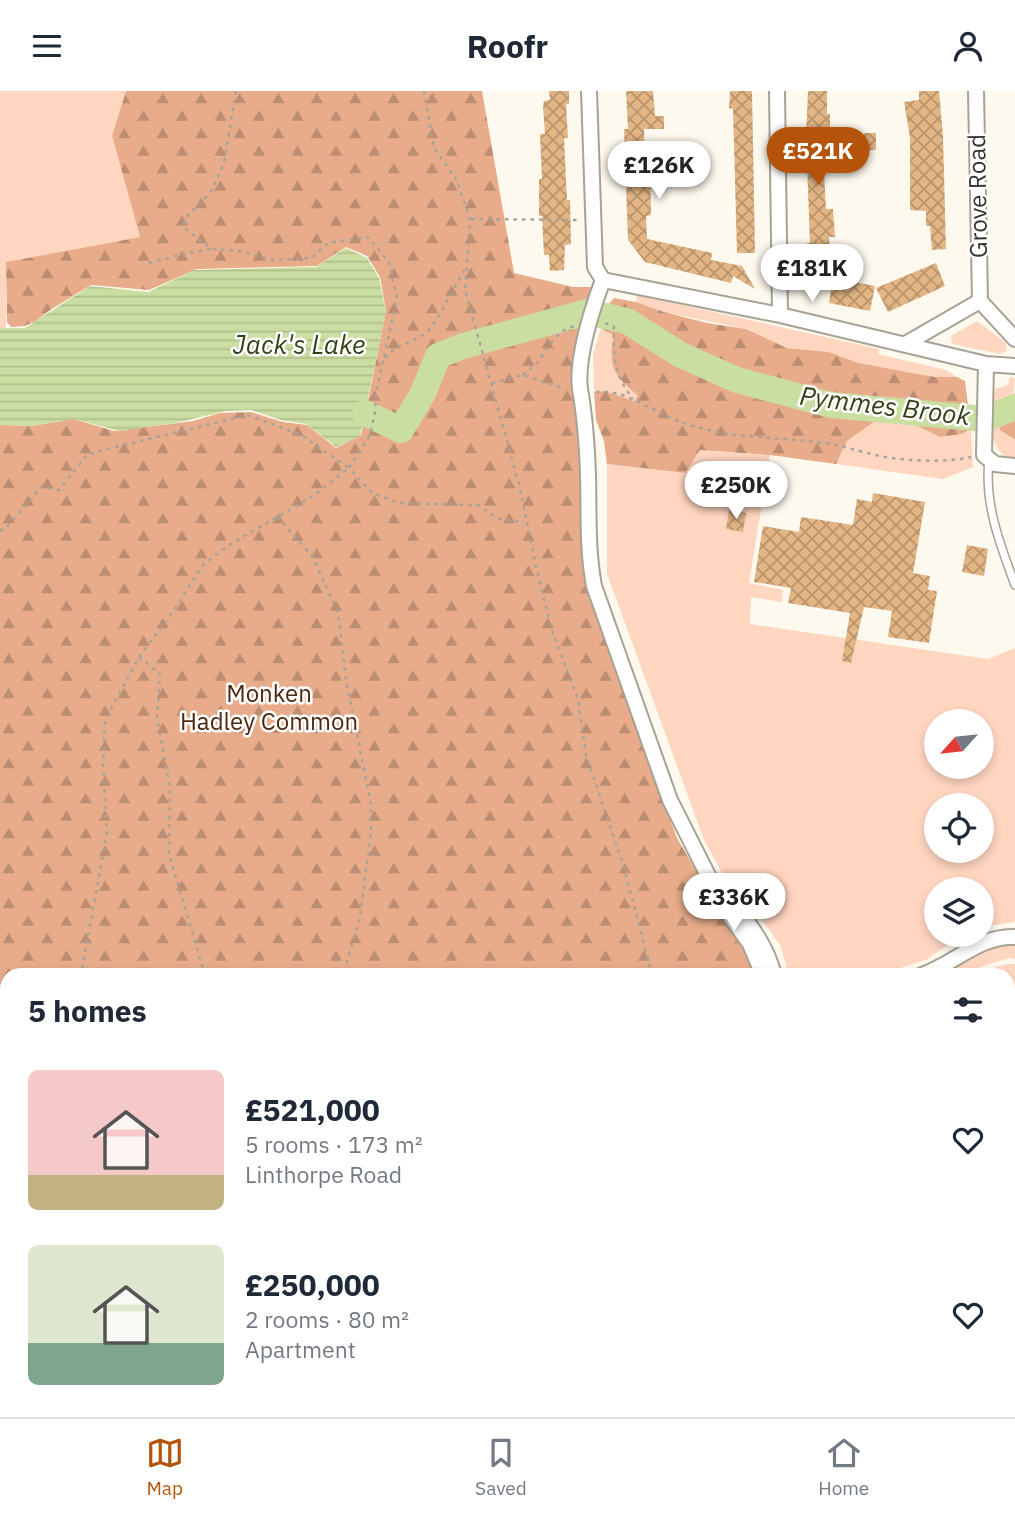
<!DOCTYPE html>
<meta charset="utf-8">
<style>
body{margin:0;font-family:"IBM Plex Sans",sans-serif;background:#f2f2f3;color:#1f2937;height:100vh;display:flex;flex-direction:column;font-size:26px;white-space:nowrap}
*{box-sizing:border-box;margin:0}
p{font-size:23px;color:#747a83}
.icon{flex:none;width:38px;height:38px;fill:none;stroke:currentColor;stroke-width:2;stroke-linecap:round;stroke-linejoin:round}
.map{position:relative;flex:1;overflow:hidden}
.panel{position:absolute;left:0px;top:877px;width:1015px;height:450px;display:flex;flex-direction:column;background:#fff;border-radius:21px 21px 0 0;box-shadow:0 4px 10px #0003}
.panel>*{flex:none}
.needle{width:46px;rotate:243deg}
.controls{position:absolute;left:924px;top:618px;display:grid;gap:14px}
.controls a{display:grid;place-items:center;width:70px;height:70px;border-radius:50%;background:#fff;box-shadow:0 4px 10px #0003;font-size:35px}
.price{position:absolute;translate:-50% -60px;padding:0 16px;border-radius:24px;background:#fff;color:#222;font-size:23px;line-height:46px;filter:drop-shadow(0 2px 4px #0008)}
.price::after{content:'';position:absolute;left:50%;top:42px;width:21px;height:16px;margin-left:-10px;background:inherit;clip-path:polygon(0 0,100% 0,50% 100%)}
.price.on{background:#b45309;color:#fff}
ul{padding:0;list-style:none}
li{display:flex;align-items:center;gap:21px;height:175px;padding:0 28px}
li span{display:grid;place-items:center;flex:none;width:196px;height:140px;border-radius:10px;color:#555}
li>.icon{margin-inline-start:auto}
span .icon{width:84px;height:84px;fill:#fffc;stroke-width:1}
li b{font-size:30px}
h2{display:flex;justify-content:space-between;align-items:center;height:84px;padding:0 28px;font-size:30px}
header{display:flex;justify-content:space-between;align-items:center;height:91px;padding:0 28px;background:#fff;font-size:32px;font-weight:800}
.tabs{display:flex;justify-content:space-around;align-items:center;height:98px;border-top:2px solid #e0e1e3;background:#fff;font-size:19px;color:#747a83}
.tabs a{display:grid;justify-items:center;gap:4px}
.tabs .on{color:#b45309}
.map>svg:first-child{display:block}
.green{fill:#ffd6c0;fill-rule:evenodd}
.forest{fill:url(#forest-firs)}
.water{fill:url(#water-rules)}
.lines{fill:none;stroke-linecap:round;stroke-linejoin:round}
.river{stroke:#cadea1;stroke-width:26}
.building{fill:url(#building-cross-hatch)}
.service-casing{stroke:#a8a295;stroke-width:10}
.minor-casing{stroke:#a8a295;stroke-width:18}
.path{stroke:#a7a39b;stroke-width:2.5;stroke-dasharray:3.5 5;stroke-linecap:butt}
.service{stroke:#fff;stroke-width:7}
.minor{stroke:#fff;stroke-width:14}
.labels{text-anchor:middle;stroke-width:5;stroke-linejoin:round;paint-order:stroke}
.street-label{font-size:24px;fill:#36342f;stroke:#fff}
.park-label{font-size:24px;fill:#4f2810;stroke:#fff}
.water-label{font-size:26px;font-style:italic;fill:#334014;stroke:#fff}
</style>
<header><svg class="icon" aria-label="menu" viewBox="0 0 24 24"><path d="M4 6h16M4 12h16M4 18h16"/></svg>Roofr<svg class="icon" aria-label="person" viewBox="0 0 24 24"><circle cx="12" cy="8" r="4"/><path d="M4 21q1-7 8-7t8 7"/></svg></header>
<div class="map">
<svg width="1015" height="1326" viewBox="0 0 1015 1326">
<defs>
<pattern id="forest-firs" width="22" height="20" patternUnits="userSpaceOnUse" patternTransform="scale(1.75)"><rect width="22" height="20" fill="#e8ac8b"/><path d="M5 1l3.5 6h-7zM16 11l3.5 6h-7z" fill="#bd8d72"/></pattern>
<pattern id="water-rules" width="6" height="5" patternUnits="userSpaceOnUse" patternTransform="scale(1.75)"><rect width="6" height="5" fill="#cadea1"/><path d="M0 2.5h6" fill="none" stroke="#aebf8b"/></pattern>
<pattern id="building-cross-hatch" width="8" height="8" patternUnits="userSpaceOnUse" patternTransform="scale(1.75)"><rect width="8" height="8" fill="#e3b584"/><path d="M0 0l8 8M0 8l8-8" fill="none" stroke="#b9946c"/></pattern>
</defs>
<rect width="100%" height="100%" fill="#fef9ee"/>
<!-- green -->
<path class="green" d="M0 0H126L112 46 140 146 6 171V237L0 250Z
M637 204 879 258 878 263 946 279 957 286H935L858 272 829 261 787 257 746 238 664 221 636 211Z
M977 230 1006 252 1007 260 1000 263 952 253 951 245Z
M601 237 613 243C609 277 612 283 638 305L634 310 605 300 594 301 593 264Z
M1010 286 1015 287 1010 347 1015 349V370C986 363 989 321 995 298L1008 294Z
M885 323 909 331 940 346 962 343 971 338 973 376 943 388 836 373 847 350Z
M699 359 770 364 749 492 783 499 782 511 751 506 750 533 988 568 1015 557V831L982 836V798H936V844H962L926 869 876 884H789L780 854 742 802 727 791 704 749 607 483V373L685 382ZM936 630H982V676H936ZM936 714H982V760H936Z
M1001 849 1015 851V868L1009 867 955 884 944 881 977 860Z
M1007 873H1015V1072L1008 1074V884H969Z
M1009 1307 1015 1310V1326H995L999 1320H1008Z"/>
<!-- forest -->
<path class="forest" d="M126 0H482L514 182 573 196H600L582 263 584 487 677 747 733 843 748 863 757 884H7V1320H898L901 1326H0V334L31 335 74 328 114 340 193 330 220 322 251 321 283 331 307 334 336 357 361 344 386 220 380 186 367 165 346 156 317 175 197 178 149 199 91 194 50 219 36 230 25 235 11 236 7 231 6 171 140 146 112 45Z
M614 207 636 211 664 221 707 232 746 238 787 257 829 261 858 272 935 286H957L965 290 971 338 962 343 940 346 909 331 885 323 847 350 836 373 770 364 700 359 685 382 607 373 604 350 596 329 594 301 605 300 634 310 638 305C612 282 609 278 613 244L601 237 607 215Z
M1015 302V349L1000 339 1003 314Z"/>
<!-- water -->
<path class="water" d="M346 157 367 167 379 187 386 221 360 345 336 356 306 333 281 329 251 319 226 320 180 331 119 340 75 328 31 335 0 334V237H25L90 195 148 201 195 179 316 176Z"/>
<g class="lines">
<!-- river -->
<path class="river" d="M365 322 401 339 423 302 438 265 463 255 587 221 627 230 681 264 737 289 831 314 985 328 1015 316"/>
</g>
<!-- building -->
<path class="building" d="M549 0H569V13H566L568 47H564L567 109H570L571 153 565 154 564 179 550 180 549 164H544L542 125H539V88H542L540 43H545L543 15 544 10 550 9Z
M626 0H653L655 25H664V38H644L645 69H650L651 124 646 125 647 148 712 162 711 169 742 175 755 198 733 185 731 192 645 171 628 149 624 38H628Z
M730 0H752L755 162H737L733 17 729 18Z
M808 0H827V23H830V41H824V81L826 118H833L835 146H829L830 160 825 161 826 193 809 194 807 152H810L806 45Z
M919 0H939L943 45 946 158 932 159 930 135H926V120L910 119V46L904 11 919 9Z
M864 42H876V59H864Z
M936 172 945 195 888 221 876 197Z
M833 187 875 195 870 220 829 212Z
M873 402 925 411 913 482 930 485 928 499 937 500 929 552 888 546 892 520 864 516 851 572 842 570 850 522 788 512 791 497 754 491 763 435 799 441 801 426 853 434 857 408 872 411Z
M729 419 746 422 743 441 726 438Z
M967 454 988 458 984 485 962 481Z"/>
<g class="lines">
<defs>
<path id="service" d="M989 369C984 413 1000 453 1015 494
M904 1320 906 1326"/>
<path id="minor" d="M589 0 595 176 603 189 780 224 986 273 1015 275
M777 0 780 224
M976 0 980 210 1015 248
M603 189C592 218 576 268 580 298 585 326 587 355 588 383 589 420 587 458 594 495L670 709 725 818 750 853 763 884
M907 252 980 210
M986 273 984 364 995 373 1015 375
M723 804C746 826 766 853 774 884
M922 884C954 873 980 844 1015 846
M1008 1088 1015 1086"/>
</defs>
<!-- service casing -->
<use href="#service" class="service-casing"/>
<!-- minor casing -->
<use href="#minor" class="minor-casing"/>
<!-- path -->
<path class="path" d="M236 0 224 72 211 101 185 127 184 137 212 158 240 160 271 169 312 167 328 152 368 146 389 171 397 208 376 301 375 322 370 344 349 377 372 402 399 412 478 414 499 428 524 431
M424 0 434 57 456 88 470 128 465 199 519 393 537 480 552 540 578 608 586 664 623 773 652 884
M471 128 580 129
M149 172 187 162 212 158
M605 232 614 236C613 265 614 284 633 308
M385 267C396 253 413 252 427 241 435 234 458 191 464 179
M523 284C528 279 535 275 539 269 550 255 556 239 575 235
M492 292 523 284 566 298
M596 301C624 297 655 322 681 331 725 347 772 346 818 351 839 353 860 361 880 365 906 370 946 372 971 366
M277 426 313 466 338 522 346 589 371 713V741L360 827 343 884
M0 440 7 436 41 396 59 399 87 364 111 357 248 324 301 344 349 377 313 405 229 454 202 475 174 519 139 566 105 629 103 673 107 741 81 884
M139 566 160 583 157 626 170 697 169 763 205 884
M260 1320 261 1326
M422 1320 424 1326
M761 1320 764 1326
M5 1326 7 1291
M229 1326 244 1320"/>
<!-- service -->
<use href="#service" class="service"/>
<!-- minor -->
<use href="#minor" class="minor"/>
</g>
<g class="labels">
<!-- street labels -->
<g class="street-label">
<text transform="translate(978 105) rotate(-91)" y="8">Grove Road</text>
</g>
<!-- park labels -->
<g class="park-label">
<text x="269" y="611">Monken<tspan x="269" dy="28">Hadley Common</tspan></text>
</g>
<!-- water labels -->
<g class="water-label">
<text x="299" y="263">Jack's Lake</text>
<text transform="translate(885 315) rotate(7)" y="9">Pymmes Brook</text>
</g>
</g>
</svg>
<div class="controls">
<a><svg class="needle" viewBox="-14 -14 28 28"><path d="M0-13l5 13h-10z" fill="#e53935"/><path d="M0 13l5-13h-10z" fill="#747a83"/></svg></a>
<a><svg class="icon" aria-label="locate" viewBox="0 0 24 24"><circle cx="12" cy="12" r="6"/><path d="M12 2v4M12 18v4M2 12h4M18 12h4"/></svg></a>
<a><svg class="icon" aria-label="layers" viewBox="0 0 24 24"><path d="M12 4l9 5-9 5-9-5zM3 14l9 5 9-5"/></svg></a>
</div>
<b class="price on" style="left:818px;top:96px">£521K</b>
<b class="price" style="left:659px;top:110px">£126K</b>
<b class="price" style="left:812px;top:213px">£181K</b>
<b class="price" style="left:736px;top:430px">£250K</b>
<b class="price" style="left:734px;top:842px">£336K</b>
<section class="panel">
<h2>5 homes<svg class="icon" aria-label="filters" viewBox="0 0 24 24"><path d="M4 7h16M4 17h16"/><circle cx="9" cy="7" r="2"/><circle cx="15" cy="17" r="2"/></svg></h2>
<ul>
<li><span style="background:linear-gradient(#f6c9c9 75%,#c2b280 0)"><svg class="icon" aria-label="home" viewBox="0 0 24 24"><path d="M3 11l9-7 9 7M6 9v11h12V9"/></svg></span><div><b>£521,000</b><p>5 rooms · 173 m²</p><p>Linthorpe Road</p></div><svg class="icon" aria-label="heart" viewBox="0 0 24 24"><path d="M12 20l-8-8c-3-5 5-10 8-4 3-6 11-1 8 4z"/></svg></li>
<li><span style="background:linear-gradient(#dfe7d0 70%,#7fa58c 0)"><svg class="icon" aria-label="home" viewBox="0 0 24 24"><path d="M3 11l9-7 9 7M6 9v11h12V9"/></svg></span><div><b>£250,000</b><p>2 rooms · 80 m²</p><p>Apartment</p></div><svg class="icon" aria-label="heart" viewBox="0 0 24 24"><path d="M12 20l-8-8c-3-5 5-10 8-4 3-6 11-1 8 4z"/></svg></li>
</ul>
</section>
</div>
<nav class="tabs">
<a class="on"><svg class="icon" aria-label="map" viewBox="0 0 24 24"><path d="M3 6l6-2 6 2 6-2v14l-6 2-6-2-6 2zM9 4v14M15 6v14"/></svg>Map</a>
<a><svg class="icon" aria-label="saved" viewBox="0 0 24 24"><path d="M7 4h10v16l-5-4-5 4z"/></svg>Saved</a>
<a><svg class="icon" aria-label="home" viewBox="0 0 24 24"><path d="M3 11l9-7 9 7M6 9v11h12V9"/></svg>Home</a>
</nav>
